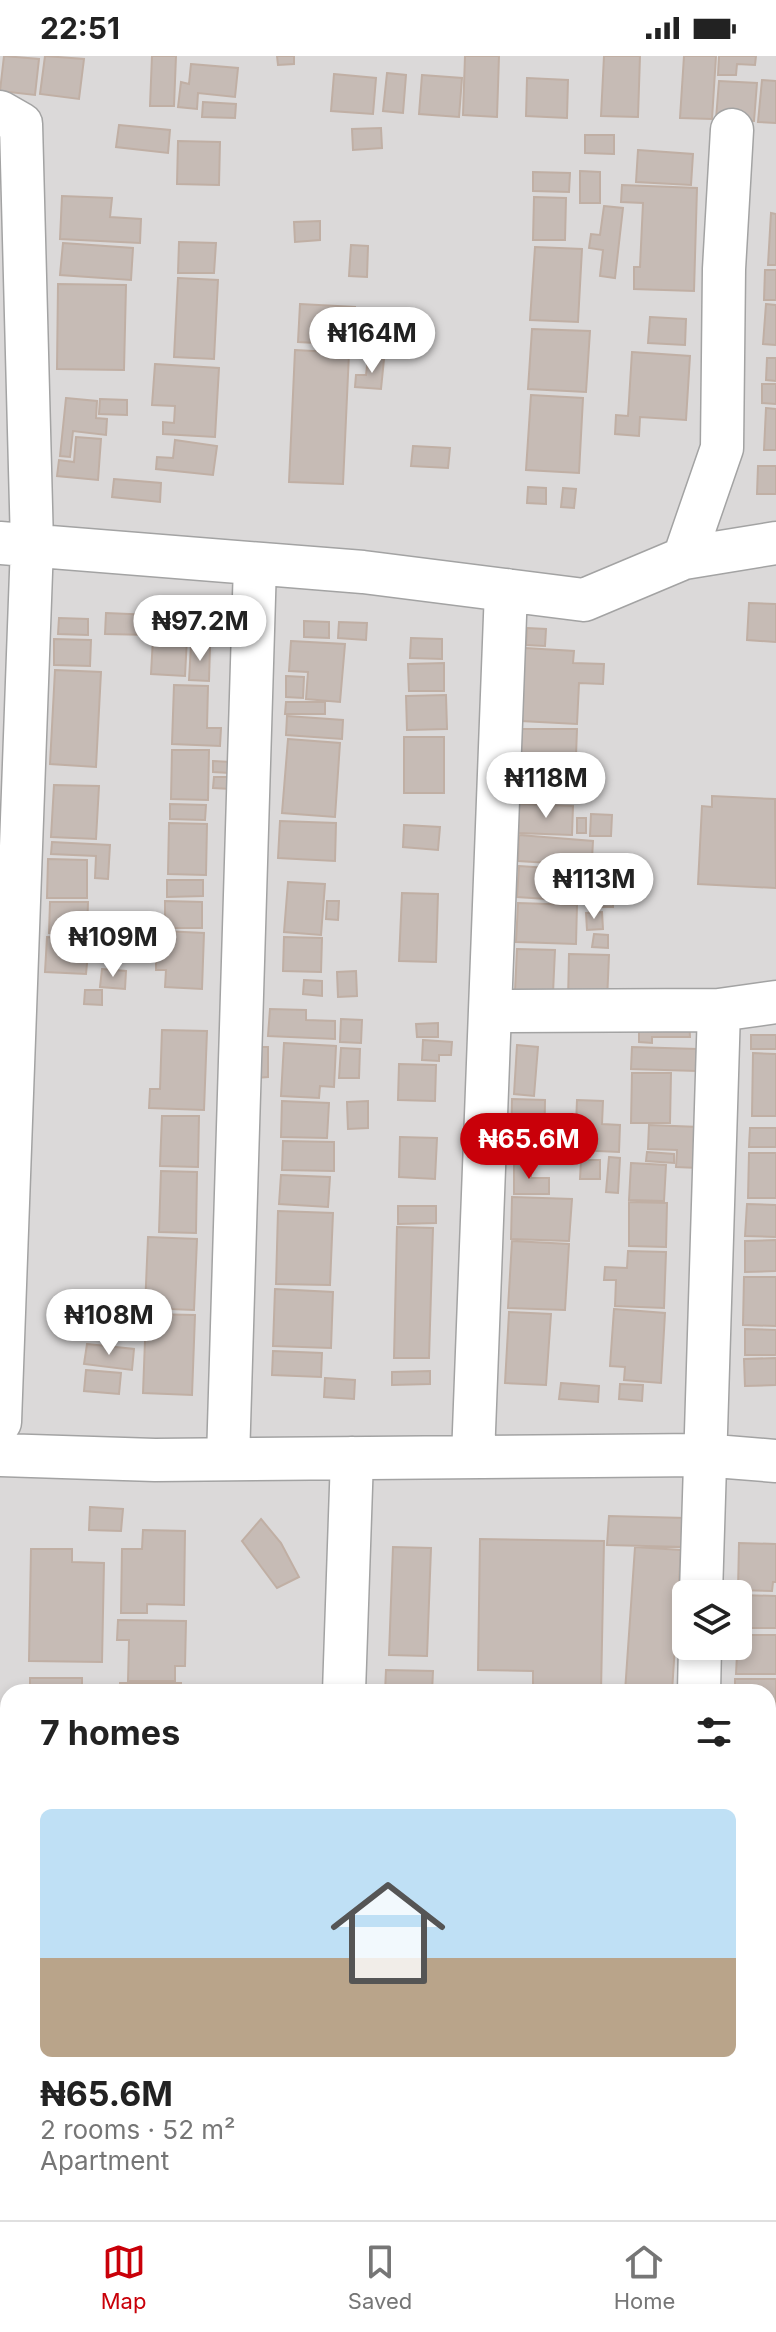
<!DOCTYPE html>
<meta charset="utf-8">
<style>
body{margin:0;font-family:Inter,sans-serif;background:#f2f2f2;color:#222;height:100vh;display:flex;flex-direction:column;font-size:30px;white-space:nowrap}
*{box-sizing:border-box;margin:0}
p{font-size:26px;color:#767676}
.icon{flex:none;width:44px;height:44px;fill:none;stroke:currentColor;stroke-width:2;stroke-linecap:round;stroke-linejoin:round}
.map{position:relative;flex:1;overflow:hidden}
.details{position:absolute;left:0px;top:1628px;width:776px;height:536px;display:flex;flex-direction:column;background:#fff;border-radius:24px 24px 0 0;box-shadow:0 4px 12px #0003}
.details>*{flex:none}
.controls{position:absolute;left:672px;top:1524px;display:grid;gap:16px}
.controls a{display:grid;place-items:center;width:80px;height:80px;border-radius:12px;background:#fff;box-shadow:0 4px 12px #0003;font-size:40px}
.price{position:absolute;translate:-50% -68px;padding:0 18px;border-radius:28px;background:#fff;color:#222;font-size:26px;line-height:52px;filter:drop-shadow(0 2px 4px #0008)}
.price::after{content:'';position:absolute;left:50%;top:48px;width:24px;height:18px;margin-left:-12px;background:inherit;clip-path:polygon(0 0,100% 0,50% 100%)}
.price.active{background:#c90009;color:#fff}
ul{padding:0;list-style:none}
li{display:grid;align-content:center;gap:16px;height:424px;padding:0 40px}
li span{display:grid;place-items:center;height:248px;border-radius:12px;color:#555}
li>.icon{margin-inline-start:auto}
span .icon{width:144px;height:144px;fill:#fffc;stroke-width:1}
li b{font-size:34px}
h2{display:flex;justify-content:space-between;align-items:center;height:96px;padding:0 40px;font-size:34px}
.status{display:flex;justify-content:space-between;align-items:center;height:56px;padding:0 40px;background:#fff;direction:ltr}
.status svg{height:22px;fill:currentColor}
.tab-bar{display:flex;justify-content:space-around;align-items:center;height:112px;border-top:2px solid #e0e0e0;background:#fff;font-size:22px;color:#767676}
.tab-bar a{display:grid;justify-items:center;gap:4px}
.tab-bar .active{color:#c90009}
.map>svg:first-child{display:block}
.residential{fill:#dbd9d9;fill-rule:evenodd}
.building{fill:#c6bbb5;stroke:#c0afa4;stroke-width:2}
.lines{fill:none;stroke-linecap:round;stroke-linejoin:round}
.minor-casing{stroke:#a3a3a3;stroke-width:45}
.minor{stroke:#fff;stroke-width:42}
</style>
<div class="status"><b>22:51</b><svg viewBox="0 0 49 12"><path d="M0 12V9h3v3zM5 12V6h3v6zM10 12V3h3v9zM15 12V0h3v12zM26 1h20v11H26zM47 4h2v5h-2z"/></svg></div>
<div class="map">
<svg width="776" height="2164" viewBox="0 0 776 2164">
<rect width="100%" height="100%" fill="#eeeae2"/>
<!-- residential -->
<path class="residential" d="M0 0H776V2164H0ZM686 1538H738V1590H686ZM8 1636H768V2156H8Z"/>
<!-- building -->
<path class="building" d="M4 0 39 3 35 39 0 35Z
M45 0 84 3 79 43 40 38Z
M152 0H176L174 50H150Z
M277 0H294V8L278 9Z
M465 0H499L497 61 463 59Z
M604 0H640L638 61 601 60Z
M684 0H716L712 63 680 62Z
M719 0H756L755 9 737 8 736 19H718Z
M191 8 238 12 235 41 198 37 197 53 178 51 181 26 189 28Z
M387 17 406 19 403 57 383 55Z
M334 18 376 22 373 58 331 55Z
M422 19 462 22 459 61 419 58Z
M527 22 568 24 567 62 526 60Z
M762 24 776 25V67L758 66Z
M719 25 757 27 754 65 716 63Z
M203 46 236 48 235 62 202 61Z
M119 69 170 74 168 97 116 91Z
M381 72 382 92 353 94 352 73Z
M585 79H614V98L585 97Z
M178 85 220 86 219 129 177 128Z
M638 94 693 98 691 129 636 126Z
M580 115 600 116V147H580Z
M533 116 570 117 569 136 533 135Z
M622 129 697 132 694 235 634 233V211H640L643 147 621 146Z
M62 140 112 142 110 161 141 163 140 187 60 183Z
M534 141 566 142 565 184H533Z
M604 150 623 152 615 222 600 220 603 194 589 192 591 178 600 179Z
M771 157 776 158V209H768Z
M320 165V184L295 186 294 166Z
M179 186 216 187 214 217H178Z
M63 187 133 192 131 224 60 219Z
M351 189 368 190 367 221 349 220Z
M535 191 582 193 578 266 530 264Z
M765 214H776V244H764Z
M178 222 218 224 214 303 174 301Z
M58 228 126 229 124 314 57 313Z
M300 248 355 251 353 289 298 286Z
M766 248 776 249V289L763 288Z
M650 261 686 263 685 289 648 287Z
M532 273 590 275 586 336 528 333Z
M295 294 349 297 343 428 289 426Z
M632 296 690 300 686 364 640 361 639 380 615 378 616 359 628 360Z
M368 301 384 303 381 333 355 331 356 319H366Z
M767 302H776V325L766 324Z
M155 308 219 312 215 381 163 378V366L174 367 175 350 152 349Z
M762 328H776V348L762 347Z
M531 339 583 342 579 417 526 414Z
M66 342 97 345 96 362 107 363 106 379 73 375 70 401 60 400Z
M100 343 127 344V359L99 358Z
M766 352 776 353V394H764Z
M76 381 101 383 98 424 57 420 59 404 74 406Z
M175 384 217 390 213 419 156 413 157 401 173 402Z
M413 390 450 392 448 412 411 410Z
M758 410H776V438H757Z
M114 423 161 427 160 446 112 441Z
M528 431 546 432V448L527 447Z
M563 432 576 433 574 452 561 451Z
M749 547 776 548V586L747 584Z
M106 557 152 559 151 579 105 578Z
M59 562 88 563V579L58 578Z
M304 565 329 566V582L304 581Z
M339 566 367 567 366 584 338 582Z
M166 572 178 573 177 584 187 582 185 620 151 618 153 582H166Z
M527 572 546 573 545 590 526 589Z
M411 582 442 583V603L410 602Z
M54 583 91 584 90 610 54 609Z
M291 585 345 588 340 646 306 643 308 616 289 615Z
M191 589 210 590 209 625 189 624Z
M525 592 574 595 573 607 604 608 603 628 579 627 577 668 521 665Z
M444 607V635H409L408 608Z
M55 614 101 616 96 711 50 708Z
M286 620 304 621 303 642 286 641Z
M174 629 208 630 207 672H221L220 690 172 688Z
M446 639 447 673 407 674 406 640Z
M286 646H325V658H285Z
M287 660 343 664 342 683 286 679Z
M522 673H577L576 700H521Z
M404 681H444V737H404Z
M288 683 340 687 335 761 282 757Z
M172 694H209L208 744 171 743Z
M570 704 571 742 523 744 522 705Z
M213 705 231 706 230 717 213 716Z
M214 721H232L231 733 213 732Z
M54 729 99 730 96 783 51 781Z
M712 740 775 743 776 832 698 828 702 750 712 751Z
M170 748 206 749 205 764 170 763Z
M519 748 573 750 572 779 518 777Z
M591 758 612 759 611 780H590Z
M577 762H586V777H577Z
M280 765 336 767 335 805 278 802Z
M169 767 207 768 206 819 168 818Z
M404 769 440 771 438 794 403 791Z
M519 779 593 785 592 803 566 801V808L518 805Z
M52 786 110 789 108 823 95 822 96 800 51 798Z
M48 803 87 804V842H47Z
M519 810 606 816 605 838 578 837 577 845 517 841Z
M167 824H203V840L167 841Z
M288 826 325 828 321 879 284 876Z
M402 837 438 838 436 906 399 905Z
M591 841H613V851H591Z
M165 845 202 846V872H165Z
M327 845H339L338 864 326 863Z
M50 846H88L87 878 49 877Z
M518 847 577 849 576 888 516 886Z
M602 856 603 873 587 874 586 857Z
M163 875 204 877 202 933 165 931 166 914H156V894H162Z
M594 878 608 879V892L592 891Z
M47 881 107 885V897H88L86 918 45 916Z
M284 881 322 882 321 916 283 915Z
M517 893 555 894 553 937 515 935Z
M569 898 609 899 607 945 568 944Z
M102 913 126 915 125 933 100 931Z
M356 915 357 940 338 941 337 916Z
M304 924 322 925V940L303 938Z
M85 934H102V949L84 948Z
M270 953 306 954V964L335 965V983L268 980Z
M639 961H689L690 981H652V987L639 986Z
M341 963 362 964 361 987 340 986Z
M438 967V981H417L416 968Z
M162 974 207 975 204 1054 149 1052 150 1033H160Z
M751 979H776V993H751Z
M423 984 452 986 451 999H439V1005L422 1004Z
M284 987 336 990 334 1031 320 1030 319 1042 281 1040Z
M517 989 538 991 534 1040 514 1038Z
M256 991H268V1021L256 1022Z
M632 991 697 993V1015L631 1013Z
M341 992 360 993 359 1022H339Z
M753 997 776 998V1060H752Z
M399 1008 436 1009 435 1045 398 1044Z
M632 1017H671L670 1067H631Z
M512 1043 545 1044 544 1105 511 1103Z
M577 1044 603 1045 602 1068 620 1069 619 1096 575 1094Z
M282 1045 329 1047 327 1082 281 1081Z
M368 1045V1072L348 1073 347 1046Z
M162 1060H199L198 1111 160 1110Z
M649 1069 699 1071 698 1112 676 1111 677 1094 648 1093Z
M750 1072H776V1091H749Z
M400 1081 437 1082 435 1123 399 1121Z
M283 1085 334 1086V1115L282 1114Z
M548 1085 570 1086 568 1105 546 1104Z
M647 1096 674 1098V1107L646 1105Z
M749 1097H776V1142H748Z
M609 1101 620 1102 618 1137 606 1136Z
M581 1104H600V1123H580Z
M514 1106H531V1122H549V1138H514Z
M631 1107 666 1109 664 1145 629 1144Z
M161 1115 197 1116 196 1177 159 1176Z
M281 1119 330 1121 328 1151 279 1148Z
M512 1141 572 1143 569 1185 511 1183Z
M629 1146 667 1147 666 1191 629 1190Z
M747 1148 776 1149V1181L745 1180Z
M398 1150H436V1167L398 1168Z
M278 1155 333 1157 330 1229 276 1228Z
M397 1171 433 1172 429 1302H394Z
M148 1181 197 1183 194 1254 145 1252Z
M776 1184V1215L745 1216V1185Z
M512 1185 569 1188 565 1254 508 1252Z
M628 1195 666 1196 664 1252 615 1250 616 1224H604L605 1211 627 1212Z
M744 1221H776V1270L743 1269Z
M275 1233 333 1236 331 1292 273 1290Z
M614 1253 665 1257 661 1327 624 1324 625 1311 610 1310Z
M509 1256 551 1258 546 1329 505 1327Z
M146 1258 195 1259 192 1339 143 1337Z
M745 1273 776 1274V1299H745Z
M87 1288 134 1293 132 1314 84 1308Z
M273 1295 322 1297 321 1321 272 1319Z
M776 1302V1329L745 1330 744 1303Z
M86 1314 121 1317 119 1338 84 1335Z
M430 1315V1328L392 1329V1316Z
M325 1322 355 1324 354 1343 324 1341Z
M561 1327 599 1330 598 1346 559 1343Z
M620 1328 643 1329 642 1345 619 1343Z
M90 1451 123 1453 121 1475 89 1474Z
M609 1460 686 1462 685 1491 607 1489Z
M261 1463 281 1487 299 1521 277 1532 242 1485Z
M143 1474 185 1475 184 1549 147 1548V1557H121L122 1493H142Z
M480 1483 604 1485 601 1636H533V1615L478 1614Z
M739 1487 776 1488V1526H773L772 1535 738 1534Z
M393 1491 431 1492 427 1600 389 1599Z
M635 1491 681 1494 672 1636H625Z
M31 1493H72V1506L104 1507 102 1606 29 1605Z
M740 1539 776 1540V1572H740Z
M118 1564 186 1565 185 1610H175V1625H128L129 1584H117Z
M738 1579H776V1618H736Z
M386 1614 433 1615 432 1636H385Z
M30 1622H82V1636H30Z
M735 1623H776V1657H768V1636H735Z
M120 1627H181V1636H120Z
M768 1661H776V1690H768Z
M768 1718H776V1820H768Z
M768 1868H775L776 1884H768Z
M768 1892H776V2013H768Z
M768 2021 776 2022V2075H768Z
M768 2083H776L775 2164 705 2163 706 2156H768Z
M18 2156H89V2164H18Z
M121 2156H177V2164H121Z
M396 2156H416L415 2164H395Z
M257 2159 310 2162V2164H257Z"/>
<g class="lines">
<defs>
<path id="minor" d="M0 56 21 68 32 489 0 1366
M0 487 363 516 584 544 684 502 776 487
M684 502 722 392 724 213 732 74
M490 955 719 954 776 946
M0 1399 155 1404 702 1399 776 1405
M473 1401 506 534
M228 1403 255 508
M701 1538 719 954
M344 1636 352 1402
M699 1636 700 1590
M768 1848H776
M208 2164V2156
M685 2164V2156"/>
</defs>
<!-- minor casing -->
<use href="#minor" class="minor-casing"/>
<!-- minor -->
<use href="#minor" class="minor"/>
</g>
</svg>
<div class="controls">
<a><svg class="icon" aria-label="layers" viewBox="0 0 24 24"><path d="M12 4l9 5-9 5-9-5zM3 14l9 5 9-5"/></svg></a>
</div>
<b class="price" style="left:372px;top:319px">₦164M</b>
<b class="price" style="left:200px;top:607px">₦97.2M</b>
<b class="price" style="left:546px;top:764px">₦118M</b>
<b class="price" style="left:594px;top:865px">₦113M</b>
<b class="price" style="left:113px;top:923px">₦109M</b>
<b class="price active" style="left:529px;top:1125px">₦65.6M</b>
<b class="price" style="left:109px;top:1301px">₦108M</b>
<section class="details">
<h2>7 homes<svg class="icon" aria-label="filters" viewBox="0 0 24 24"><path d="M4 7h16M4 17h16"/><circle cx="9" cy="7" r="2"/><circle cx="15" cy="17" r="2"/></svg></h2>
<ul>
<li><span style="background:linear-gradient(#bfe0f5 60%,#b9a48a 0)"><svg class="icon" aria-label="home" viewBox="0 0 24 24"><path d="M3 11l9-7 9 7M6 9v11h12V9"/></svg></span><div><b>₦65.6M</b><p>2 rooms · 52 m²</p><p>Apartment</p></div></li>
</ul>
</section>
</div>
<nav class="tab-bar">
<a class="active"><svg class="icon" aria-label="map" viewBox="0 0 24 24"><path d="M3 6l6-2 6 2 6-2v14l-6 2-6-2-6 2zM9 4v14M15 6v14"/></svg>Map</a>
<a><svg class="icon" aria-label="saved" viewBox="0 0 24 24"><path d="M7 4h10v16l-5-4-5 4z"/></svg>Saved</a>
<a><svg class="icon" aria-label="home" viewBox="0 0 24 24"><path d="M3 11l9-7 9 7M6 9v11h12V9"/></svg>Home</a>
</nav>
